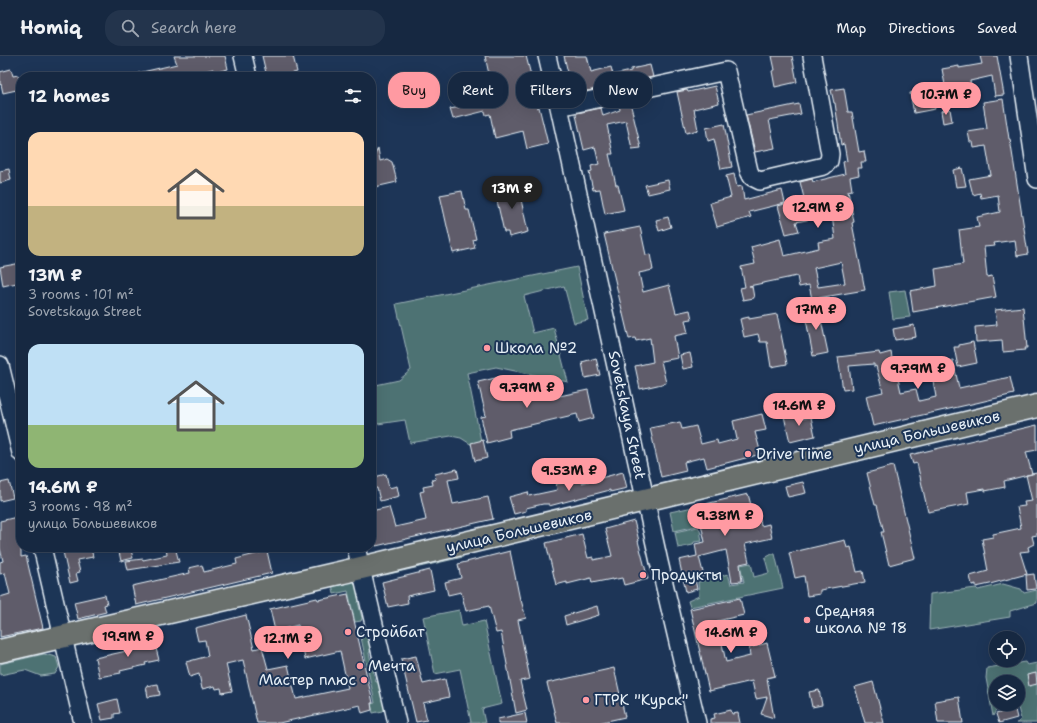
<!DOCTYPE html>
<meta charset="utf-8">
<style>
body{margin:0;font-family:"Shantell Sans",sans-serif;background:#23344c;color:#f1f3f6;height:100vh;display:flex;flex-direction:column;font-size:15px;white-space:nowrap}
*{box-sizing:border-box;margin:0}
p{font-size:13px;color:#9ea6b1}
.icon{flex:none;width:22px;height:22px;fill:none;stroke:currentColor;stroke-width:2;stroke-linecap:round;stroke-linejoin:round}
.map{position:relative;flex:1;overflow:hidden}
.sheet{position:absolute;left:16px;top:16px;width:360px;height:480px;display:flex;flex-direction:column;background:#162841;border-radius:16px;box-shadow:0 4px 16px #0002,0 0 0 1px #35445a}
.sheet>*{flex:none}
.guide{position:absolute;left:388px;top:16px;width:380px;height:36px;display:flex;gap:8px}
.buttons{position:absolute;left:989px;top:575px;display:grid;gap:8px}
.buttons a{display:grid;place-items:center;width:36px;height:36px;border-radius:50%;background:#162841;box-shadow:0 4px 16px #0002,0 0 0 1px #35445a;font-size:20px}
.price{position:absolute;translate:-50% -34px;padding:0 9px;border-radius:14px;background:#ff9aa2;color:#111;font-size:13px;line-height:26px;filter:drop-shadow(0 1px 2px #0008)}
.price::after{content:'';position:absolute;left:50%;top:24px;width:12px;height:9px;margin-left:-6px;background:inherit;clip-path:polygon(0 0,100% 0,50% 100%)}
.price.active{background:#222;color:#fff}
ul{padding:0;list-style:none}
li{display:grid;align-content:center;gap:8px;height:212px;padding:0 12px}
li span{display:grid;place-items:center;height:124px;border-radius:12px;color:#555}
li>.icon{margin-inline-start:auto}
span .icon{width:72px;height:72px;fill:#fffc;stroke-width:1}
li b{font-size:17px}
h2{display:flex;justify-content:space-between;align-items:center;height:48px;padding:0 12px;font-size:17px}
.tag{padding:0 14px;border-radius:16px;background:#162841;box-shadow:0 4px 16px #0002,0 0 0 1px #35445a;font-size:14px;line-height:36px}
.tag.active{background:#ff9aa2;color:#111}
header{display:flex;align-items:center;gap:24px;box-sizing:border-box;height:56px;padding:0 20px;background:#162841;border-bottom:1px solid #35445a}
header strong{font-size:19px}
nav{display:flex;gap:22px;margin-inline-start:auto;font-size:14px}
.search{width:280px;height:36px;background:#23344c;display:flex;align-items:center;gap:10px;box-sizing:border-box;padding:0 14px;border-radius:16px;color:#9ea6b1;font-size:15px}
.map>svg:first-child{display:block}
.green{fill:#4e7273;stroke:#9bb2b6}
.building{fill:#5f5c6a;stroke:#e8f1f8;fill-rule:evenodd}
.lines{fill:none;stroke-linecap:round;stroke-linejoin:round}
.minor-casing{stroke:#e8f1f8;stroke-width:20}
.major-casing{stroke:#e8f1f8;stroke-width:25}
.minor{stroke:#1d3557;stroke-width:17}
.major{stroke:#6a706d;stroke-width:22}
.poi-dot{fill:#ff9aa2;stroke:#1d3557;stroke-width:1.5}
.labels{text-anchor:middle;stroke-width:4;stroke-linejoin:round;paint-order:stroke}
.poi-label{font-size:15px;fill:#e8f1f8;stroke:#1d3557;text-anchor:start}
.street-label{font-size:15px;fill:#e8f1f8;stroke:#1d3557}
</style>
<header>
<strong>Homiq</strong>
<div class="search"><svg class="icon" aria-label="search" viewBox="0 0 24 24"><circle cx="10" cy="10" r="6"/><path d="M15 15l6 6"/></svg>Search here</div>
<nav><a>Map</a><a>Directions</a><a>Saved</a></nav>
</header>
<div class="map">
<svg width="1037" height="667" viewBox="0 0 1037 667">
<rect width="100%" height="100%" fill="#1d3557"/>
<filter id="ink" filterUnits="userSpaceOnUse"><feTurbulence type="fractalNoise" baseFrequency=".025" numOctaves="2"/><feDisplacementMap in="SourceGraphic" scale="8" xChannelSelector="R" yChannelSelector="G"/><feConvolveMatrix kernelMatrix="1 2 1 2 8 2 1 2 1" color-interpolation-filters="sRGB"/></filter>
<g filter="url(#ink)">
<!-- green -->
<path class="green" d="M577 211 588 264 574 267 564 230 524 240 533 277 554 272 568 326 496 311 467 317 481 385 472 389 461 382 451 380 410 387 405 364 371 369V330L399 324 411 314 396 248Z
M905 234 910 261 893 263 889 236Z
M693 451 697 470 674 475 670 456Z
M698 471 700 474 702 485 694 486 693 489 678 492 675 476Z
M462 497 463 501 385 519 384 515Z
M772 498H775L783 532 690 551 688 545 699 540 698 526 728 518 731 528 744 526 740 509 751 507 754 521 769 517 765 502Z
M353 523 356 525 361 543 358 546 362 562 361 565 355 566 348 535 334 538 332 528Z
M1003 528 1021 533 1024 537 1037 534V547L1010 555V561L929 574 930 538 976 532 978 534Z
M459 554 462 570 484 565 502 648 482 653 485 667H467L471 666 460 613 435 618 423 561Z
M364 576 368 578 372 592 369 597 376 626 382 625 386 652 383 655 373 657 371 648 375 647 360 577Z
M44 598 56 601 59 611 55 618 41 620 25 614 0 619V608Z
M1025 606 1027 609 1037 607V667H1016L1019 666 1021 663 1017 648H1018V626H996V648H1012L996 654 993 660 986 622 987 612Z"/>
<!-- building -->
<path class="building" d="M174 0H225L228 13 213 17V13L180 21H139L138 17 177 8Z
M262 0H293L297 16 277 21H267Z
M485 0H526L534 31 532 32 537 52 539 51 548 88 527 93 523 75 495 82 490 58 486 59 485 55 453 63 450 53 460 51 459 49 494 41Z
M564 0H587L591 16 611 11 613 19 631 15V13L650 9 653 21 573 38Z
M772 0H792L797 26 775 31 772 15 775 14Z
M980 0H997L1004 39 995 40 992 20 970 25 973 39 951 43 948 29H945L942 13 959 10V12L982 8Z
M11 13 13 20 18 19 21 33 3 37 1 28 0 29V16Z
M715 30 719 47 694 53 698 74 686 77 677 36 687 34 688 36Z
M844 32 848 56H852L859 96 864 95 866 106H861L862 112H858L859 119 850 121 852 134 848 135 854 166 852 167 865 234 812 243 809 229 799 231 797 220 749 230H752L754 242 743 244 740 232 745 231 741 211 755 208 751 191 780 183 784 200 819 192 818 186 835 183 832 159 796 166 799 175 786 178 778 150 804 142 800 126 812 123 813 126 845 118 843 106 847 105 844 88 841 89 835 47H834L831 34ZM841 206 845 227 818 231 814 212Z
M931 33 935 53 914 57 910 37Z
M1003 43 1009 83H1010L1028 198 1017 200 1015 184 994 187 995 190 984 191 987 221 992 220 996 241 913 256 910 235 937 230 935 213 963 208 959 174 979 171 977 161 1000 156 998 139 981 142 980 137 973 139 969 123 991 119 986 90 974 92 973 86H970L968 76 987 73 983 46Z
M630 46 641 92 632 93 626 65 607 69 613 98H609L616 129H618L624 154 605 158 600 133 593 134 589 116 592 115 591 110 599 108 595 91 584 94 576 59 577 57 601 52 603 60 620 54 619 48Z
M799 48 801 58 769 64 775 92 755 96 746 59Z
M950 53 952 65 943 67 941 55Z
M724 68 732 111 721 113 714 83 708 85 706 72Z
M378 92 380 105 387 103 392 106 397 126 375 131 371 115V109Z
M962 112 966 130 956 131 953 114Z
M9 113 11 124 0 127V115Z
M734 118 737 131 742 130 744 144 782 134 785 147 749 156 751 161 717 171 710 147 731 141 726 120Z
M668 124 670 133 648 138 645 129Z
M517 125 528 176 509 181 508 176H504L495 136 505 134 504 128Z
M462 135 466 154H469L476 183 473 184 475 192 453 197 440 139Z
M668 161 671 171 659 175 656 164Z
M640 171 646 199 650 198 653 214 639 217 643 236 669 229 676 257 690 254 692 263 685 264 688 277 674 280 678 302 661 305 666 327 640 333 635 310 653 306 650 282 636 285 635 282 629 283 604 178Z
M21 207V226L3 230 0 211Z
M818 250 828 297 813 300 804 253Z
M1023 251 1027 292H1024L1025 294 1003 296 1002 284 976 286 975 271 997 269 995 254Z
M777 258 787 308 771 311 767 286H760L758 278 744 281 740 263 749 261V263Z
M914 269 916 281 895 284 893 273Z
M973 286 977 307 958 311 954 291H959V289Z
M879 296 880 299 891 296 894 314 896 313 901 336 916 333 919 345 936 341 930 308 953 304 959 332 1010 321 1014 338 976 347 873 370 866 340 883 336 876 310 874 311V308L849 310 852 333 843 334 838 301Z
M690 297 693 311 683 313 680 299Z
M596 302 600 319 585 322 582 306Z
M500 321 504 339 519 335 520 339 548 333 550 342 588 334 594 362 579 366 577 358 509 374 510 381 487 387 481 361 486 360 478 326Z
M798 357 800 363 811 361 815 380 790 386 784 360Z
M762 358 766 374 755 376 761 398 707 412 704 401 684 406 686 415 661 421 650 372 680 366 682 373 696 370 701 388 717 384 718 388 737 383 733 365Z
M1037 369V394L1026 396 1032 418 1004 425 1005 431 985 435V433L967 436 969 448 928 456 917 407 913 408 910 399Z
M483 384 487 402 475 405 471 387Z
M893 410 915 502 889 509 881 476H884L877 449H875L867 417Z
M457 413 459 422 448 424 453 448 488 441 493 463 376 490 371 470V455L389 451 395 471 426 464 420 436 424 435 423 431 433 429 432 424 436 423 435 418Z
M623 416 627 432 610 436V434L549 450V448H543L526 452V455L514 458 509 441 528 436 529 440 557 434 556 428 581 422 582 427Z
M1037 417V479L1032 480 1034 488 1028 491 1029 495 1020 496 1027 518 990 528 976 531V528L972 529 970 520 988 515 982 483 993 481V478L1021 472 1017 451 1025 450 1024 446 1032 445 1026 419Z
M386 418 389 432 397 430 399 440 380 445 377 432 371 433V422Z
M9 425 13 442 0 445V427Z
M803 426 806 437 788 441 785 430Z
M748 438 755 464 760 463 761 470 769 468 772 482 745 488 749 506 740 508 742 525 732 526 726 494 699 501 704 520 695 523 697 533 686 536 679 504 697 500 695 488 705 486 697 450Z
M17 461 21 477V501L26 500 43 572 0 581V541L10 538 5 517 0 518V506L3 505 0 492V465Z
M634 465 639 485H638L648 523 624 529 622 522 612 524V523L592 527 591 522 567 528V526L556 529 546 487 582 478 588 502 593 501V504L612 500 605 473Z
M845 484 847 492 851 491 857 516 863 515 865 526 820 534V538L807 540 804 520 795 522 789 497Z
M62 491H77L78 496 91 492 93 501 77 504 80 516 76 517 78 525 70 527Z
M166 491H175L179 506 128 514 126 505 143 503V504L167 499Z
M131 494 133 502 121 505 119 496Z
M267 495 272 517 136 549 132 530 190 517 189 512 202 509 204 516 237 508 236 503Z
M510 495 520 544H521L526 562 518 564 530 623 520 625 527 654 516 657 501 576 496 577 489 550 466 555 461 536 448 539 445 526 461 522 458 508Z
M430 514 434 534 407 540 408 547 388 551 382 526Z
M1034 518 1036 533 1027 534 1026 519Z
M348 538 373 647H371L372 654 362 657 360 649 279 667H257L243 604 226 608 232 635 222 637 221 632 216 633 215 630 202 633 199 618 190 621 186 606 208 600 205 584 198 585 195 572 246 559 254 593 262 591 268 613 288 609 296 643 348 632 340 595 305 603 298 569 275 575 270 553 317 542 318 544Z
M105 539 107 548 104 549 106 556 78 563 74 546Z
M740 542 744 559 717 565 726 606 750 600 749 592 767 587 775 620 767 622 774 662 761 658 767 641 756 643 752 625 709 635 690 553Z
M597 550 599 559 566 569 564 560Z
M153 581 159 604 145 607 146 609 120 615 121 617 99 621 95 602 131 594 129 587Z
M416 600 423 628 445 623 449 641 423 647 427 664 416 666 401 603Z
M614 612 625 661 598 667H557L547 627Z
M1036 617 1037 628 1029 630 1027 619Z
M873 626 884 667H865L855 631Z
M158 628 160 639 148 641 146 630Z
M819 634 822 649 812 651 809 636Z
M959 641 963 667H938L935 645Z
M117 643 120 657 114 658V662L102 664 98 648Z
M1014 650 1017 662 999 667 996 658 1003 656 1002 653Z
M731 654 732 658 738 657 740 667H710V663L715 662 714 658Z
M525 657 527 667H498V663Z"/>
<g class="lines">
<defs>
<path id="minor" d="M243 0 248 21
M547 0 559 51 659 506 697 667
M1019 0 1037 123
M559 51 726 15 749 115 752 121 760 125 824 110 829 105 830 98 812 0
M0 309 21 397
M42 491 83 667
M356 491 397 667"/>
<path id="major" d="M0 595 361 512 1037 350"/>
</defs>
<!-- minor casing -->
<use href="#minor" class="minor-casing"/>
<!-- major casing -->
<use href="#major" class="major-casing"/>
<!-- minor -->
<use href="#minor" class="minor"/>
<!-- major -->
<use href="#major" class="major"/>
</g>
</g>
<!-- markers -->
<g class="poi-dot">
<circle cx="487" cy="292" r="4"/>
<circle cx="748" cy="398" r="4"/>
<circle cx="643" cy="519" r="4"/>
<circle cx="807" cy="564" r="4"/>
<circle cx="348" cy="576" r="4"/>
<circle cx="360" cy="610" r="4"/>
<circle cx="364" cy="624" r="4"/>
<circle cx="586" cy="644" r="4"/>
</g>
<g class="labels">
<!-- poi labels -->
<g class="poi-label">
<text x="495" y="297">Школа №2</text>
<text x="756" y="403">Drive Time</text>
<text x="651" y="524">Продукты</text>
<text x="815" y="560">Средняя<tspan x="815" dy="17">школа № 18</tspan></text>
<text x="356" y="581">Стройбат</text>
<text x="368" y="615">Мечта</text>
<text x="356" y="629" text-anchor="end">Мастер плюс</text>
<text x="594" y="649">ГТРК "Курск"</text>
</g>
<!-- street labels -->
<g class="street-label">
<text transform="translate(627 359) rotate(78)" y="5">Sovetskaya Street</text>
<text transform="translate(927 376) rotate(-13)" y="5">улица Большевиков</text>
<text transform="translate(519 475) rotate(-13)" y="5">улица Большевиков</text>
</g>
</g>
</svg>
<div class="buttons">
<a><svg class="icon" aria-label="locate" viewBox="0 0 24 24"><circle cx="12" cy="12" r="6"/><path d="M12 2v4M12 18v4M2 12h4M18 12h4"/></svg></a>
<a><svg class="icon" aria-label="layers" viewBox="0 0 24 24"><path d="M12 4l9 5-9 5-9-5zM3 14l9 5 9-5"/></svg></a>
</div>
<b class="price" style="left:946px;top:60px">10.7M ₽</b>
<b class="price active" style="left:512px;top:154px">13M ₽</b>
<b class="price" style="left:818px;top:173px">12.9M ₽</b>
<b class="price" style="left:816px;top:275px">17M ₽</b>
<b class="price" style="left:918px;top:334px">9.79M ₽</b>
<b class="price" style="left:527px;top:353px">9.79M ₽</b>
<b class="price" style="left:799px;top:371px">14.6M ₽</b>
<b class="price" style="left:569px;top:436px">9.53M ₽</b>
<b class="price" style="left:725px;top:481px">9.38M ₽</b>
<b class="price" style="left:731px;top:598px">14.6M ₽</b>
<b class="price" style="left:128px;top:602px">19.9M ₽</b>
<b class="price" style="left:288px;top:604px">12.1M ₽</b>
<div class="guide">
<a class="tag active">Buy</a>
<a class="tag">Rent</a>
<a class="tag">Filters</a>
<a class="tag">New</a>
</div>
<section class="sheet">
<h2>12 homes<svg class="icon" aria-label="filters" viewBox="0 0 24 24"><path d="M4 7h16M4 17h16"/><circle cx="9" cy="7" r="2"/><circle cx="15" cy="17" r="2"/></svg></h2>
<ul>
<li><span style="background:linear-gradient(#ffd9b3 60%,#c2b280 0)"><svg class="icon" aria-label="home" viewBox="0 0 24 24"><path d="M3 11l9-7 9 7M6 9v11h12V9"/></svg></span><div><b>13M ₽</b><p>3 rooms · 101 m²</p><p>Sovetskaya Street</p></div></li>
<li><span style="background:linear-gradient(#bfe0f5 65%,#8fb573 0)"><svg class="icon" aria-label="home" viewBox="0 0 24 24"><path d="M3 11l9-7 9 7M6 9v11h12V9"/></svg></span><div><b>14.6M ₽</b><p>3 rooms · 98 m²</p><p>улица Большевиков</p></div></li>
</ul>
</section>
</div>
